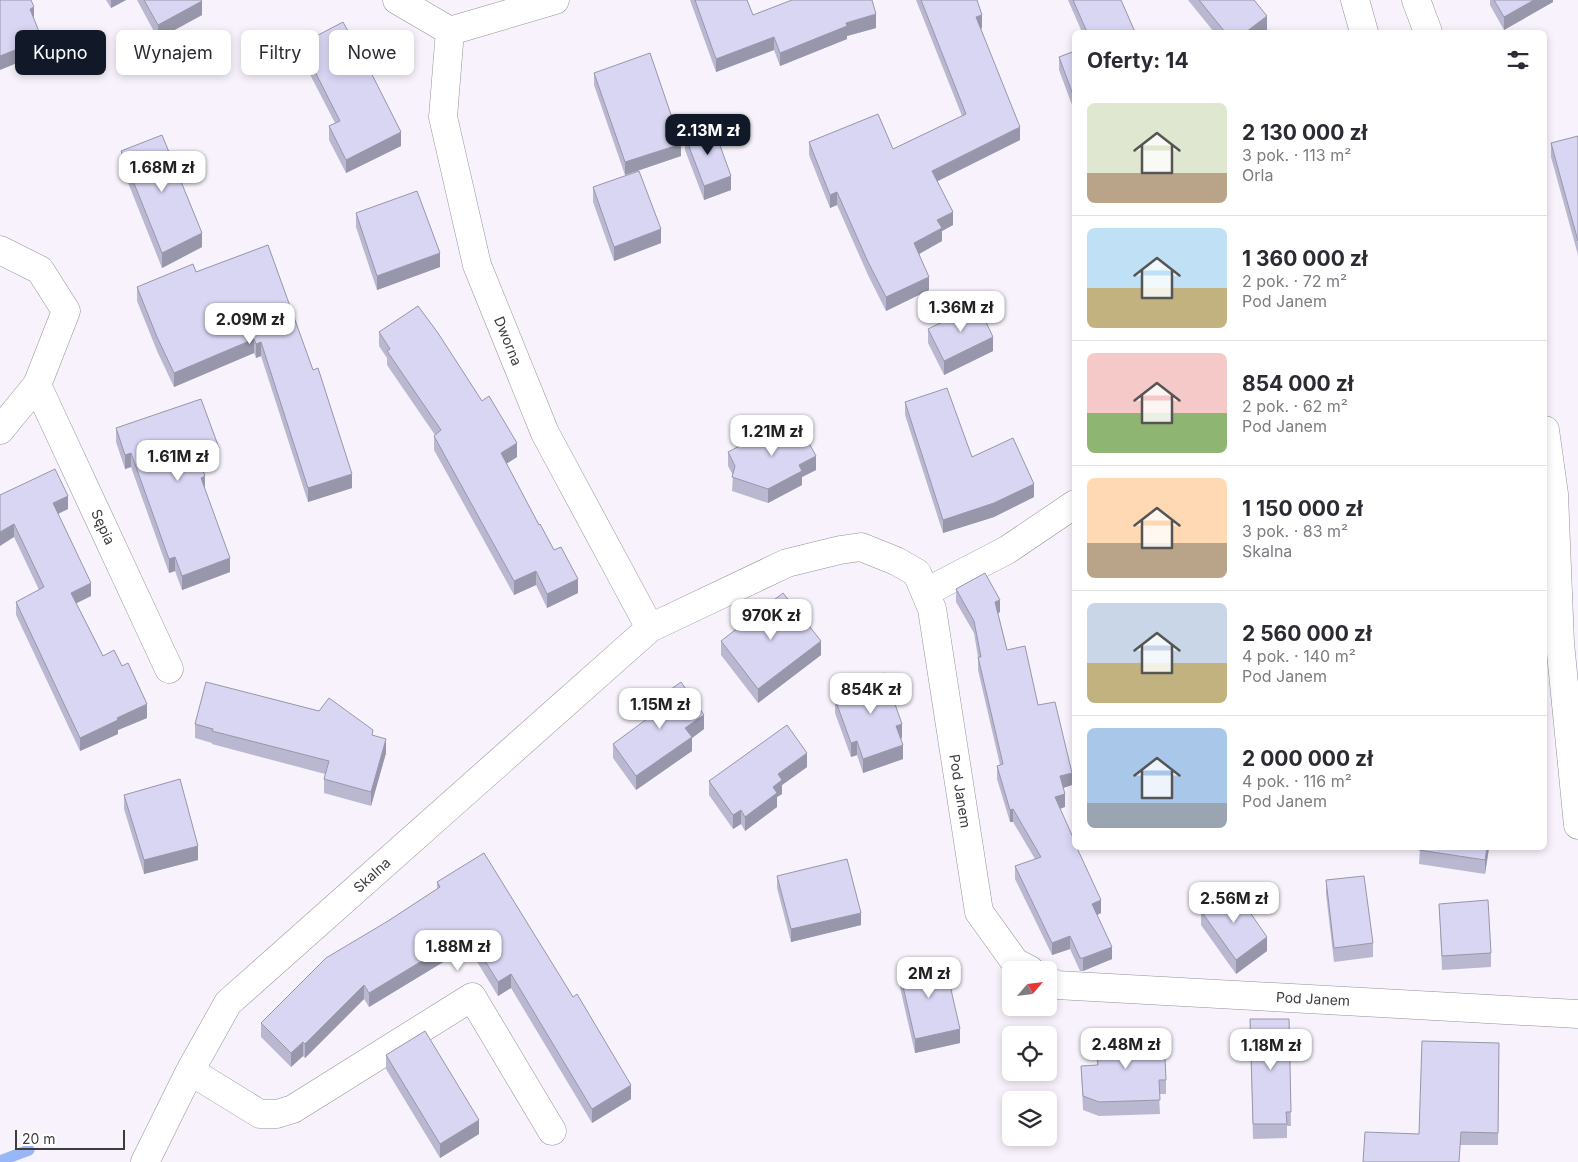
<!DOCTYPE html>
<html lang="pl">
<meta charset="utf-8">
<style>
body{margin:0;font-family:Inter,sans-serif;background:#f2f2f3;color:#2b2b33;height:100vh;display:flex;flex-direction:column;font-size:19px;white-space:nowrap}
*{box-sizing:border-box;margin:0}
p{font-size:16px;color:#7c7c81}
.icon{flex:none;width:28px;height:28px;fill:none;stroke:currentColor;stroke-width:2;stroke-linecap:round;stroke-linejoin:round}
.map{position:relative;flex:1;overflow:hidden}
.details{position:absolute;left:1072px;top:30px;width:475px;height:820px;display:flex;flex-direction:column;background:#fff;border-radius:8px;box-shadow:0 2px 8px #0003}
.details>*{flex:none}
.top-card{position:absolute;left:15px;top:30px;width:475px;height:45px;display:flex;gap:10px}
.needle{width:32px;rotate:62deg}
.controls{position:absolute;left:1002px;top:961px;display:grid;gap:10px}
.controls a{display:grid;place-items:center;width:55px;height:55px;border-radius:8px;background:#fff;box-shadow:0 2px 8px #0003;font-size:25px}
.scale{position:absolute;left:15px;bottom:12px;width:110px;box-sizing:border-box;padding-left:5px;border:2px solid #3d3b3e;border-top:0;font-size:14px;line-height:18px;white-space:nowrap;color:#3d3b3e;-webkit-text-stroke:4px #fff;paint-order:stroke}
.price{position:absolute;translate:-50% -42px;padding:0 11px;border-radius:10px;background:#fff;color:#222;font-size:16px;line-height:32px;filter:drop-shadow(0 1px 2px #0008)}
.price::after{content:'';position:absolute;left:50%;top:30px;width:15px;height:11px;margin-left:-8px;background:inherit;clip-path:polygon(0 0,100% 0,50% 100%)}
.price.active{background:#111827;color:#fff}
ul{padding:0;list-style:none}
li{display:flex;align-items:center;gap:15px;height:125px;padding:0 15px}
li+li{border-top:1px solid #e1e1e2}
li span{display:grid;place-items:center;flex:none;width:140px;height:100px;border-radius:8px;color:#555}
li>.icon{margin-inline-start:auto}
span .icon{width:60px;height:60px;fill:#fffc;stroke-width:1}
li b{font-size:21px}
h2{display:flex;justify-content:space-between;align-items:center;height:60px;padding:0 15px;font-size:21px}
.tag{padding:0 18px;border-radius:8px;background:#fff;box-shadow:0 2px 8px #0003;font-size:18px;line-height:45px}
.tag.active{background:#111827;color:#fff}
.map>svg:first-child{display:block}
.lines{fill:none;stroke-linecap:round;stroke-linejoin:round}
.stream{stroke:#98b7f7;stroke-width:11}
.minor-casing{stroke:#959199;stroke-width:29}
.minor{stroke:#fff;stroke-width:28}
.wall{fill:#bab8d1}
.shaded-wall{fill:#9796aa}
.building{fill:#d8d6f3;stroke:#9796aa}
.labels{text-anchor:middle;stroke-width:4;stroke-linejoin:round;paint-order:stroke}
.street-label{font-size:14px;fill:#3d3b3e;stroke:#fff}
</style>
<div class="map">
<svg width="1578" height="1162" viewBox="0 0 1578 1162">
<rect width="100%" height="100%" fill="#f7f2fb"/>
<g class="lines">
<!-- stream -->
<path class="stream" d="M0 1161 29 1150"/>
<defs>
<path id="minor" d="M397 0 450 31 555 0
M1355 0 1364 32
M1416 0 1428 32
M450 31 443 117 477 265 545 433 650 628
M0 250 40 270 66 311 37 385 0 430
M37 385 169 669
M1545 430 1554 494 1560 643 1578 825
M926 592 1007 550 1075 504
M1049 981 1056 985 1578 1014
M190 1071 260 1114H277L293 1109 472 997 552 1131
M145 1162 190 1071 228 1003 650 628 787 563 840 550 861 547 896 561 917 573 932 609 979 912 1015 962 1030 970"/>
</defs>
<!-- minor casing -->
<use href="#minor" class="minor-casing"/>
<!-- minor -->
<use href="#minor" class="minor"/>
</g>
<!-- wall -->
<path class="wall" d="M106 0H126L111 8Z
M137 0H201L202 15 158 39Z
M690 0H747L753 15 876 28 847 36V39L780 66 774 50 716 72Z
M916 0H977L982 28 981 29 1020 140 937 181 953 225 942 231V241L918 254 929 290 886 311 868 275 837 205 830 208 809 155V142L893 149 962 116Z
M1068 0H1121L1135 32H1082Z
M1188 0H1254L1267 30 1264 32H1214Z
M1490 0H1553V2L1504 30 1490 5Z
M353 40 401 146 346 173 329 140V126L335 123 301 57V44Z
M1075 51V113L1059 70V57Z
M594 73 681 156 625 175 594 85Z
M685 136 731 190 704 200 685 150Z
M1578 136V255L1551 157V143Z
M121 151 202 247 162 268 121 165Z
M593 187 661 243 614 261 593 202Z
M356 213 440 267 377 290 356 227Z
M268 245 352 488 308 502 261 356 256 358 254 353 174 387 157 351 137 301V287L196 272Z
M928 329 993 351 944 375 928 343Z
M379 332 517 457 506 464 539 525 578 593 547 608 536 585 514 595 434 450V436L435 435 387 365V358L379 346Z
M905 402 972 457 1034 497 994 517 943 533 905 415Z
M116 428 219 462 202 468 205 490 230 572 182 590 175 571 169 573 131 467 125 469 116 442Z
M781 432 816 470 802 477V485L768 503 732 491 733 475 728 466V452Z
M0 495 68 509 58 514 91 596 76 603 103 656 147 718 118 730V734L80 751 16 615V602L39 590 14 537Z
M956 589 1000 612 998 613 1007 650 1038 705 1072 785 1063 788 1065 807 1060 809 1101 913 1097 915 1112 959 1083 971H1080L1070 949 1052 955 1015 879V866L1035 859 1013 822H1010L997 779V766L1000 765 978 670V657L974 633 956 602Z
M721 641 821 655 758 703 721 655Z
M835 699 902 738 901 739 903 759 863 773 857 755 851 757 835 713Z
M649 705 704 729 692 738V751L636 790 613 758V744L649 718Z
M195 724 373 735 386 753 371 806 324 793V779L325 774 212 744V743L195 738Z
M807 767 782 785V794L777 797V807L745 831 741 824 733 829 709 795V781Z
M124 795 198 860 144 874 124 809Z
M1420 848H1489L1485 874 1419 864Z
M777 876 861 925 791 942 777 888Z
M1326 880 1373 943V957L1334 962 1326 894Z
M437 882 631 1099 592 1123 511 988 498 996 468 947 369 1007 364 999 305 1058 303 1056 291 1067 261 1037V1023L388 921 437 889Z
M1439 904 1491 953V967L1442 970Z
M1201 911 1267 951 1236 974 1201 925Z
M899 969 960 1043 915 1053 899 983Z
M1250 1019H1289L1291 1126H1287V1138L1253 1139Z
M1096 1038 1166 1080V1094H1159L1160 1114 1099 1116 1083 1110 1081 1066 1097 1065Z
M1499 1043 1498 1145H1461L1419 1134Z
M386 1055 479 1134 440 1158 386 1069Z"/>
<!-- shaded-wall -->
<path class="shaded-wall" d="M111 0H126L111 8Z
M1534 0H1553V2L1504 30V17Z
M202 1V15L158 39V25Z
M34 7V21L30 9Z
M876 14V28L847 36V39L780 66V53L846 23Z
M982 15V28L976 31V17Z
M1267 16V30L1264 32H1246Z
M774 37V50L716 72V59Z
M42 39V53L0 70V56Z
M1020 127V140L932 184V171Z
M401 132V146L346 173V160Z
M681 144V156L625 175V162Z
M731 176V190L704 200V186Z
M837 192V205L830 208V195Z
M953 212V225L942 231V241L914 257V243L937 220Z
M661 229V243L614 261V247Z
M202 233V247L162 268V253Z
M440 253V267L377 290V276Z
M929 277V290L886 311V297Z
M993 337V351L944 375V361Z
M254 339V353L174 387V373Z
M261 342V356L256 358V344Z
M517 443V457L501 467V453Z
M219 448V462L198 470V456Z
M131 453V467L125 469V455Z
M816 456V470L802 477V485L768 503V489L799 465Z
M352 474V488L308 502V488Z
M205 476V490L201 478Z
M1034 484V497L994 517 943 533V520Z
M68 496V509L53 516V503Z
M14 524V537L0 546V532Z
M175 557V571L169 573V559Z
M230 558V572L182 590V576Z
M536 571V585L514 595V581Z
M578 579V593L547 608V594Z
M91 583V596L71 606V593Z
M1000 600V612L995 615V602Z
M821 641V655L758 703V689Z
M147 704V718L118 730V734L80 751V738L117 718Z
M704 715V729L692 738V751L636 790V776L685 728Z
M902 724V738L896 740V726Z
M386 739V753L371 806V792Z
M857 741V755L851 757V743Z
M903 745V759L863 773V759Z
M807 753V767L782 785V794L777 797V807L745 831V817L773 787 778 774Z
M1072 773V785L1060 789V776Z
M1065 794V807L1055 810V797Z
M1013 809V822H1010V810Z
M741 810V824L733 829V815Z
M198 846V860L144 874V860Z
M1487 848H1489L1485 874V860Z
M1101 900V913L1092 917V904Z
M861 913V925L791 942V929Z
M468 933V947L369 1007V993Z
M1070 936V949L1052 955V943Z
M1267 937V951L1236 974V960Z
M1112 947V959L1083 971V958Z
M511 974V988L498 996V982Z
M364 985V999L305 1058V1044Z
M960 1029V1043L915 1053V1039Z
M303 1042V1056L291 1067V1053Z
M631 1085V1099L592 1123V1109Z
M479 1120V1134L440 1158V1144Z"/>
<!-- building -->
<path class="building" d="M0 0H31L34 7 30 9 42 39 0 56Z
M144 0H201L202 1 158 25Z
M695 0H747L753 15 792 0H872L876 14 846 23 847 26 780 53 774 37 716 59Z
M921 0H977L982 15 976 17 1020 127 932 171 953 212 937 220 942 228 914 243 929 277 886 297 868 262 837 192 830 195 809 142 878 114 893 149 966 114Z
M1073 0H1121L1135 32H1087Z
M1199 0H1254L1267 16 1246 32H1225Z
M1494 0H1534L1504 17Z
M343 22 353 40 354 39 401 132 346 160 329 126 340 121 301 44Z
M1075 51V100L1059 57Z
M650 53 681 144 625 162 594 73Z
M713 126 731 176 704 186 685 136Z
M162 135 202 233 162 253 121 151Z
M1578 136V241L1551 143Z
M639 171 661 229 614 247 593 187Z
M417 191 440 253 377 276 356 213Z
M268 245 313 370 318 368 352 474 308 488 261 342 256 344 254 339 174 373 157 337 137 287 193 264 196 272Z
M978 305 993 337 944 361 928 329Z
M418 306 438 333 482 401 489 396 517 443 501 453 539 525 540 524 554 550 561 547 578 579 547 594 536 571 514 581 434 436 441 430 387 351 390 349 379 332Z
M947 388 972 457 1013 438 1034 484 994 503 943 520 905 402Z
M201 399 219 448 198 456 205 476 201 478 230 558 182 576 175 557 169 559 131 453 125 455 116 428Z
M798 423 816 456 799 465 802 471 768 489 732 477 735 466 728 452 778 426 781 432Z
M55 469 68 496 53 503 91 583 71 593 103 656 114 650 122 666 128 663 147 704 117 718 118 720 80 738 16 602 44 587 14 524 0 532V495Z
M985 573 1000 600 995 602 1007 650 1025 646 1038 705 1055 702 1072 773 1060 776 1065 794 1055 797 1075 842V848H1077L1101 900 1092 904 1112 947 1083 958H1080L1070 936 1052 943 1015 866 1041 857 1013 809 1010 810 997 766 1003 764 978 657H981L974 621 956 589Z
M783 593 821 641 758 689 721 641Z
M884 673 902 724 896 726 903 745 863 759 857 741 851 743 835 699 844 695 855 674 867 679Z
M206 682 319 711 329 698 373 730 372 735 386 739 371 792 324 779 329 761 212 731 213 729 195 724Z
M681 682 704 715 685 728 692 737 636 776 613 744 655 713 649 705Z
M787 725 807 753 778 774 782 780 773 787 777 793 745 817 741 810 733 815 709 781Z
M180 779 198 846 144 860 124 795Z
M1420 848H1487L1485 860 1419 850Z
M484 853 573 997 577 994 631 1085 592 1109 511 974 498 982 468 933 369 993 364 985 305 1044 303 1042 291 1053 261 1023 326 958 388 921 440 887 437 882Z
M847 859 861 913 791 929 777 876Z
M1364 876 1373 943 1334 948 1326 880Z
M1233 888 1267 937 1236 960 1201 911Z
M1488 900 1491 953 1442 956 1439 904Z
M944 959 960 1029 915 1039 899 969Z
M1250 1019H1289L1291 1112H1286L1287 1124H1253Z
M425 1031 479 1120 440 1144 386 1055Z
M1164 1037 1166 1080H1159L1160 1100 1099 1102 1083 1096 1081 1066 1098 1065 1096 1038Z
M1422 1041 1499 1043 1498 1133 1461 1132 1459 1162H1363L1365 1132 1419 1134Z"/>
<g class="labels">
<!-- street labels -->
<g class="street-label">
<text transform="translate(508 341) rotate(68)" y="5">Dworna</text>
<text transform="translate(103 527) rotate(65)" y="5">Sępia</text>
<text transform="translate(960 791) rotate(81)" y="5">Pod Janem</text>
<text transform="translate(372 875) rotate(-42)" y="5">Skalna</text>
<text transform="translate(1313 999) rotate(3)" y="5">Pod Janem</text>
</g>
</g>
</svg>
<div class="controls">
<a><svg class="needle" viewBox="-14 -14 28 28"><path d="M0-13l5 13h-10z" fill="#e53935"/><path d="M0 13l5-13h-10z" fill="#7c7c81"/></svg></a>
<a><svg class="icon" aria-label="locate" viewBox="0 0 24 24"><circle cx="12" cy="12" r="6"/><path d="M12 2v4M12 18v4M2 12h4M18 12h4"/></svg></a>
<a><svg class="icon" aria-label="layers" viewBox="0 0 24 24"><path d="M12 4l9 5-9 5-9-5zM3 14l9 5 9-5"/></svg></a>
</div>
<div class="scale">20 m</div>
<b class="price active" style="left:708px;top:156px">2.13M zł</b>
<b class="price" style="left:162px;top:193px">1.68M zł</b>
<b class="price" style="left:961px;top:333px">1.36M zł</b>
<b class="price" style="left:250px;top:345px">2.09M zł</b>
<b class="price" style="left:772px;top:457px">1.21M zł</b>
<b class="price" style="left:178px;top:482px">1.61M zł</b>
<b class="price" style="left:771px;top:641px">970K zł</b>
<b class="price" style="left:871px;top:715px">854K zł</b>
<b class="price" style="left:660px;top:730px">1.15M zł</b>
<b class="price" style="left:1234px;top:924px">2.56M zł</b>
<b class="price" style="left:458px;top:972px">1.88M zł</b>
<b class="price" style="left:929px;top:999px">2M zł</b>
<b class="price" style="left:1126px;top:1070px">2.48M zł</b>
<b class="price" style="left:1271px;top:1071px">1.18M zł</b>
<div class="top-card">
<a class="tag active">Kupno</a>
<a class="tag">Wynajem</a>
<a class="tag">Filtry</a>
<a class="tag">Nowe</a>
</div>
<section class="details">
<h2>Oferty: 14<svg class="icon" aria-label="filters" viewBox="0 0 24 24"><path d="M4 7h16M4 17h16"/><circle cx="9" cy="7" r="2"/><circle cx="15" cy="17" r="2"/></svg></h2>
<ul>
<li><span style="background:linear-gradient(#dfe7d0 70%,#b9a48a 0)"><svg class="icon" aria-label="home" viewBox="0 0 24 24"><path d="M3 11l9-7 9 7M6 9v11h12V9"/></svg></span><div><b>2 130 000 zł</b><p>3 pok. · 113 m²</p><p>Orla</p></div></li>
<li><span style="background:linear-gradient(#bfe0f5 60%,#c2b280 0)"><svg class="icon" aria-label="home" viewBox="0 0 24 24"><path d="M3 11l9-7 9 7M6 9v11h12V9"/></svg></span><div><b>1 360 000 zł</b><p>2 pok. · 72 m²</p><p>Pod Janem</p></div></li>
<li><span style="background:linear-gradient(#f6c9c9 60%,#8fb573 0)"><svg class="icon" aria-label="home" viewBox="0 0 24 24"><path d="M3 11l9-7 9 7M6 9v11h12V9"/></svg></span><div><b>854 000 zł</b><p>2 pok. · 62 m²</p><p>Pod Janem</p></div></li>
<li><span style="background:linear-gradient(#ffd9b3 65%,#b9a48a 0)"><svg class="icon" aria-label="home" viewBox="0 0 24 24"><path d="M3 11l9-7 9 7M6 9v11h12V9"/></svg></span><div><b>1 150 000 zł</b><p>3 pok. · 83 m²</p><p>Skalna</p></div></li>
<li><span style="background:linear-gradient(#c9d6e8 60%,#c2b280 0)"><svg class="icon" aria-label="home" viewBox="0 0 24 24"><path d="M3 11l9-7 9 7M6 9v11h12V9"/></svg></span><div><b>2 560 000 zł</b><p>4 pok. · 140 m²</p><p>Pod Janem</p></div></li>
<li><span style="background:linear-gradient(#a9c7e8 75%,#9aa5b1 0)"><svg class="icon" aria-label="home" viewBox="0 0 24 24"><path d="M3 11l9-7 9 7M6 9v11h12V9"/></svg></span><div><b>2 000 000 zł</b><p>4 pok. · 116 m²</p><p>Pod Janem</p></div></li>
</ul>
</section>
</div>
